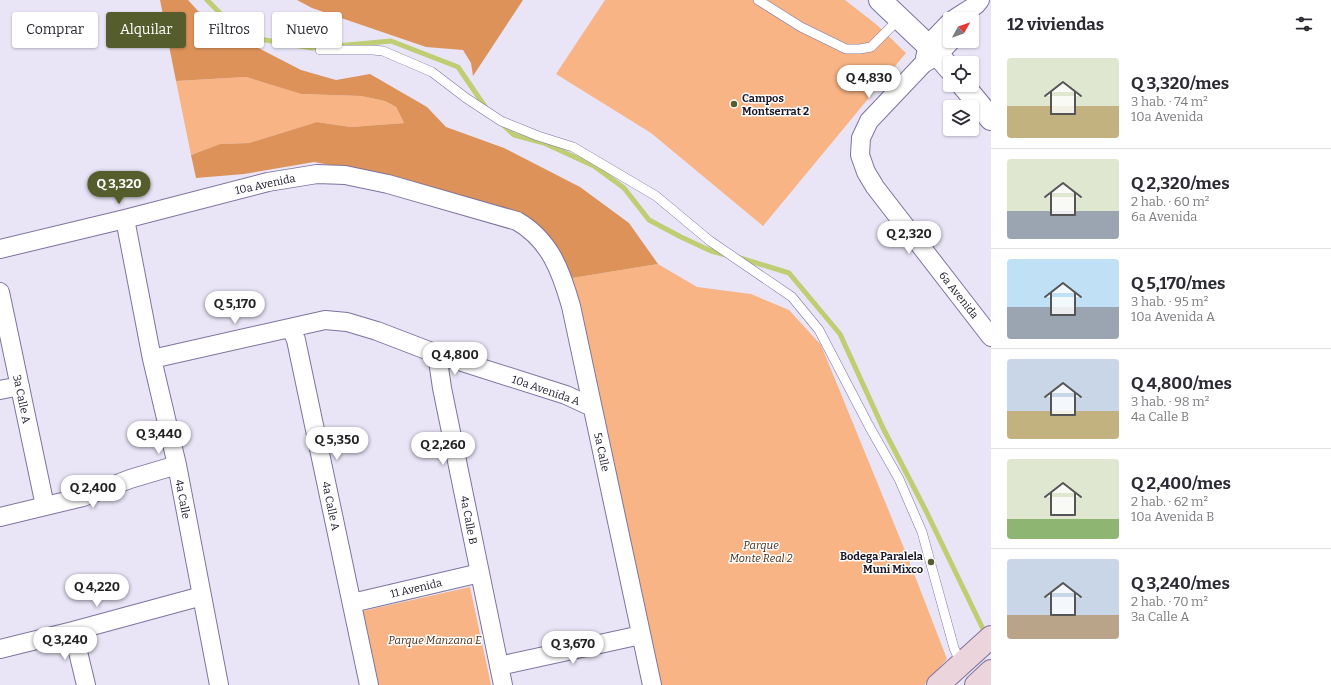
<!DOCTYPE html>
<html lang="es">
<meta charset="utf-8">
<style>
body{margin:0;font-family:Bitter,serif;background:#f2f2f3;color:#2b2b33;height:100vh;display:flex;flex-direction:column;font-size:15px;white-space:nowrap}
*{box-sizing:border-box;margin:0}
p{font-size:13px;color:#7c7c81}
.icon{flex:none;width:22px;height:22px;fill:none;stroke:currentColor;stroke-width:2;stroke-linecap:round;stroke-linejoin:round}
.map{position:relative;flex:1;overflow:hidden}
.side{display:flex;flex-direction:column;background:#fff;width:340px}
.side>*{flex:none}
.guide{position:absolute;left:12px;top:12px;width:380px;height:36px;display:flex;gap:8px}
.needle{width:26px;rotate:50deg}
.buttons{position:absolute;left:943px;top:12px;display:grid;gap:8px}
.buttons a{display:grid;place-items:center;width:36px;height:36px;border-radius:4px;background:#fff;box-shadow:0 1px 3px #0004;font-size:20px}
.price{position:absolute;translate:-50% -34px;padding:0 9px;border-radius:14px;background:#fff;color:#222;font-size:13px;line-height:26px;filter:drop-shadow(0 1px 2px #0008)}
.price::after{content:'';position:absolute;left:50%;top:24px;width:12px;height:9px;margin-left:-6px;background:inherit;clip-path:polygon(0 0,100% 0,50% 100%)}
.price.current{background:#565d2c;color:#fff}
ul{padding:0;list-style:none}
li{display:flex;align-items:center;gap:12px;height:100px;padding:0 16px}
li+li{border-top:1px solid #e1e1e2}
li span{display:grid;place-items:center;flex:none;width:112px;height:80px;border-radius:4px;color:#555}
li>.icon{margin-inline-start:auto}
span .icon{width:48px;height:48px;fill:#fffc;stroke-width:1}
li b{font-size:17px}
h2{display:flex;justify-content:space-between;align-items:center;height:48px;padding:0 16px;font-size:17px}
.chip{padding:0 14px;border-radius:4px;background:#fff;box-shadow:0 1px 3px #0004;font-size:14px;line-height:36px}
.chip.current{background:#565d2c;color:#fff}
main{display:flex;flex:1;min-height:0}
.map>svg:first-child{display:block}
.green{fill:#f8b484}
.forest{fill:#dd925a}
.lines{fill:none;stroke-linecap:round;stroke-linejoin:round}
.stream{stroke:#bfcd73;stroke-width:5}
.service-casing{stroke:#7e739d;stroke-width:10}
.minor-casing{stroke:#7e739d;stroke-width:20}
.tertiary-casing{stroke:#7e739d;stroke-width:24}
.secondary-casing{stroke:#7e739d;stroke-width:24}
.service{stroke:#fff;stroke-width:9}
.minor{stroke:#fff;stroke-width:18}
.tertiary{stroke:#fff;stroke-width:22}
.secondary{stroke:#ebd4dc;stroke-width:22}
.poi-dot{fill:#565d2c;stroke:#fff;stroke-width:1.5}
.labels{text-anchor:middle;stroke-width:3;stroke-linejoin:round;paint-order:stroke}
.poi-label{font-size:11px;font-weight:bold;fill:#1c1828;stroke:#fff;text-anchor:start}
.street-label{font-size:11px;fill:#1c1828;stroke:#fff}
.park-label{font-size:11px;font-style:italic;fill:#4a2b13;stroke:#fff}
</style>
<main>
<div class="map">
<svg width="991" height="685" viewBox="0 0 991 685">
<rect width="100%" height="100%" fill="#e9e5f7"/>
<!-- green -->
<path class="green" d="M605 0H845L877 25 906 53 763 226 651 133 556 74Z
M246 77 301 94 361 96 385 101 396 107 404 123 351 127 317 122 249 143 220 144 191 155 176 81Z
M658 264 697 287 751 294 789 310 821 345 906 553 947 659 924 685H654L566 279Z
M470 587 491 685H379L363 611Z"/>
<!-- forest -->
<path class="forest" d="M160 0H188L198 11 239 38 301 70 336 80 370 74 427 107 446 127 504 148 580 187 629 223 658 264 566 279 514 217 372 173 314 162 244 174 196 178 191 155 220 144 249 143 317 122 351 127 404 123 396 107 385 101 361 96 301 94 246 77 176 81Z
M297 0H523L473 76 471 63 463 50 426 47 312 8Z"/>
<g class="lines">
<!-- stream -->
<path class="stream" d="M207 0 243 36 312 48 322 47
M336 46 391 41 458 67 486 108
M501 123 514 135 544 143 594 166 624 188 649 220 681 237 711 251 726 255
M740 258 789 273 840 334 883 428 926 511 983 629"/>
<defs>
<path id="service" d="M758 0 801 27 846 49H860L871 47 900 18
M320 50H373L383 51 432 72 466 98 501 121 538 136 573 147 656 196 710 241 792 297 819 330 869 426 899 479 922 532 954 648 961 664"/>
<path id="minor" d="M954 19 976 5 980 0
M951 41 938 55 923 64 869 121 861 138 860 155 866 172 875 187 991 337
M925 58 928 45 950 22
M125 219 152 359 177 465 219 685
M0 249 125 219 268 182 317 174 345 175 388 184 517 221C550 240 561 271 571 306L652 685
M0 292 45 506
M291 328 296 340 369 685
M437 354 442 388 503 685
M152 359 325 320 347 322 377 331 437 354 566 395 592 407
M0 390 20 386
M0 517 83 497 130 479 177 465
M352 603 480 573
M73 631 86 685
M0 649 73 631 202 596
M499 666 641 635"/>
<path id="tertiary" d="M880 0 938 55 950 69
M963 85 991 119"/>
<path id="secondary" d="M938 685 991 637
M976 685 991 671"/>
</defs>
<!-- service casing -->
<use href="#service" class="service-casing"/>
<!-- minor casing -->
<use href="#minor" class="minor-casing"/>
<!-- tertiary casing -->
<use href="#tertiary" class="tertiary-casing"/>
<!-- secondary casing -->
<use href="#secondary" class="secondary-casing"/>
<!-- service -->
<use href="#service" class="service"/>
<!-- minor -->
<use href="#minor" class="minor"/>
<!-- tertiary -->
<use href="#tertiary" class="tertiary"/>
<!-- secondary -->
<use href="#secondary" class="secondary"/>
</g>
<!-- markers -->
<g class="poi-dot">
<circle cx="734" cy="104" r="4"/>
<circle cx="931" cy="562" r="4"/>
</g>
<g class="labels">
<!-- poi labels -->
<g class="poi-label">
<text x="742" y="102">Campos<tspan x="742" dy="13">Montserrat 2</tspan></text>
<text x="923" y="560" text-anchor="end">Bodega Paralela<tspan x="923" dy="13">Muni Mixco</tspan></text>
</g>
<!-- street labels -->
<g class="street-label">
<text transform="translate(265 184) rotate(-12)" y="4">10a Avenida</text>
<text transform="translate(959 295) rotate(52)" y="4">6a Avenida</text>
<text transform="translate(546 390) rotate(19)" y="4">10a Avenida A</text>
<text transform="translate(22 399) rotate(78)" y="4">3a Calle A</text>
<text transform="translate(602 452) rotate(78)" y="4">5a Calle</text>
<text transform="translate(183 499) rotate(79)" y="4">4a Calle</text>
<text transform="translate(331 506) rotate(78)" y="4">4a Calle A</text>
<text transform="translate(469 520) rotate(79)" y="4">4a Calle B</text>
<text transform="translate(416 588) rotate(-13)" y="4">11 Avenida</text>
</g>
<!-- park labels -->
<g class="park-label">
<text x="761" y="549">Parque<tspan x="761" dy="13">Monte Real 2</tspan></text>
<text x="435" y="644">Parque Manzana E</text>
</g>
</g>
</svg>
<div class="buttons">
<a><svg class="needle" viewBox="-14 -14 28 28"><path d="M0-13l5 13h-10z" fill="#e53935"/><path d="M0 13l5-13h-10z" fill="#7c7c81"/></svg></a>
<a><svg class="icon" aria-label="locate" viewBox="0 0 24 24"><circle cx="12" cy="12" r="6"/><path d="M12 2v4M12 18v4M2 12h4M18 12h4"/></svg></a>
<a><svg class="icon" aria-label="layers" viewBox="0 0 24 24"><path d="M12 4l9 5-9 5-9-5zM3 14l9 5 9-5"/></svg></a>
</div>
<b class="price" style="left:869px;top:99px">Q 4,830</b>
<b class="price current" style="left:119px;top:205px">Q 3,320</b>
<b class="price" style="left:909px;top:255px">Q 2,320</b>
<b class="price" style="left:235px;top:325px">Q 5,170</b>
<b class="price" style="left:455px;top:376px">Q 4,800</b>
<b class="price" style="left:159px;top:455px">Q 3,440</b>
<b class="price" style="left:337px;top:461px">Q 5,350</b>
<b class="price" style="left:443px;top:466px">Q 2,260</b>
<b class="price" style="left:93px;top:509px">Q 2,400</b>
<b class="price" style="left:97px;top:608px">Q 4,220</b>
<b class="price" style="left:65px;top:661px">Q 3,240</b>
<b class="price" style="left:573px;top:665px">Q 3,670</b>
<div class="guide">
<a class="chip">Comprar</a>
<a class="chip current">Alquilar</a>
<a class="chip">Filtros</a>
<a class="chip">Nuevo</a>
</div>
</div>
<section class="side">
<h2>12 viviendas<svg class="icon" aria-label="filters" viewBox="0 0 24 24"><path d="M4 7h16M4 17h16"/><circle cx="9" cy="7" r="2"/><circle cx="15" cy="17" r="2"/></svg></h2>
<ul>
<li><span style="background:linear-gradient(#dfe7d0 60%,#c2b280 0)"><svg class="icon" aria-label="home" viewBox="0 0 24 24"><path d="M3 11l9-7 9 7M6 9v11h12V9"/></svg></span><div><b>Q 3,320/mes</b><p>3 hab. · 74 m²</p><p>10a Avenida</p></div></li>
<li><span style="background:linear-gradient(#dfe7d0 65%,#9aa5b1 0)"><svg class="icon" aria-label="home" viewBox="0 0 24 24"><path d="M3 11l9-7 9 7M6 9v11h12V9"/></svg></span><div><b>Q 2,320/mes</b><p>2 hab. · 60 m²</p><p>6a Avenida</p></div></li>
<li><span style="background:linear-gradient(#bfe0f5 60%,#9aa5b1 0)"><svg class="icon" aria-label="home" viewBox="0 0 24 24"><path d="M3 11l9-7 9 7M6 9v11h12V9"/></svg></span><div><b>Q 5,170/mes</b><p>3 hab. · 95 m²</p><p>10a Avenida A</p></div></li>
<li><span style="background:linear-gradient(#c9d6e8 65%,#c2b280 0)"><svg class="icon" aria-label="home" viewBox="0 0 24 24"><path d="M3 11l9-7 9 7M6 9v11h12V9"/></svg></span><div><b>Q 4,800/mes</b><p>3 hab. · 98 m²</p><p>4a Calle B</p></div></li>
<li><span style="background:linear-gradient(#dfe7d0 75%,#8fb573 0)"><svg class="icon" aria-label="home" viewBox="0 0 24 24"><path d="M3 11l9-7 9 7M6 9v11h12V9"/></svg></span><div><b>Q 2,400/mes</b><p>2 hab. · 62 m²</p><p>10a Avenida B</p></div></li>
<li><span style="background:linear-gradient(#c9d6e8 70%,#b9a48a 0)"><svg class="icon" aria-label="home" viewBox="0 0 24 24"><path d="M3 11l9-7 9 7M6 9v11h12V9"/></svg></span><div><b>Q 3,240/mes</b><p>2 hab. · 70 m²</p><p>3a Calle A</p></div></li>
</ul>
</section>
</main>
